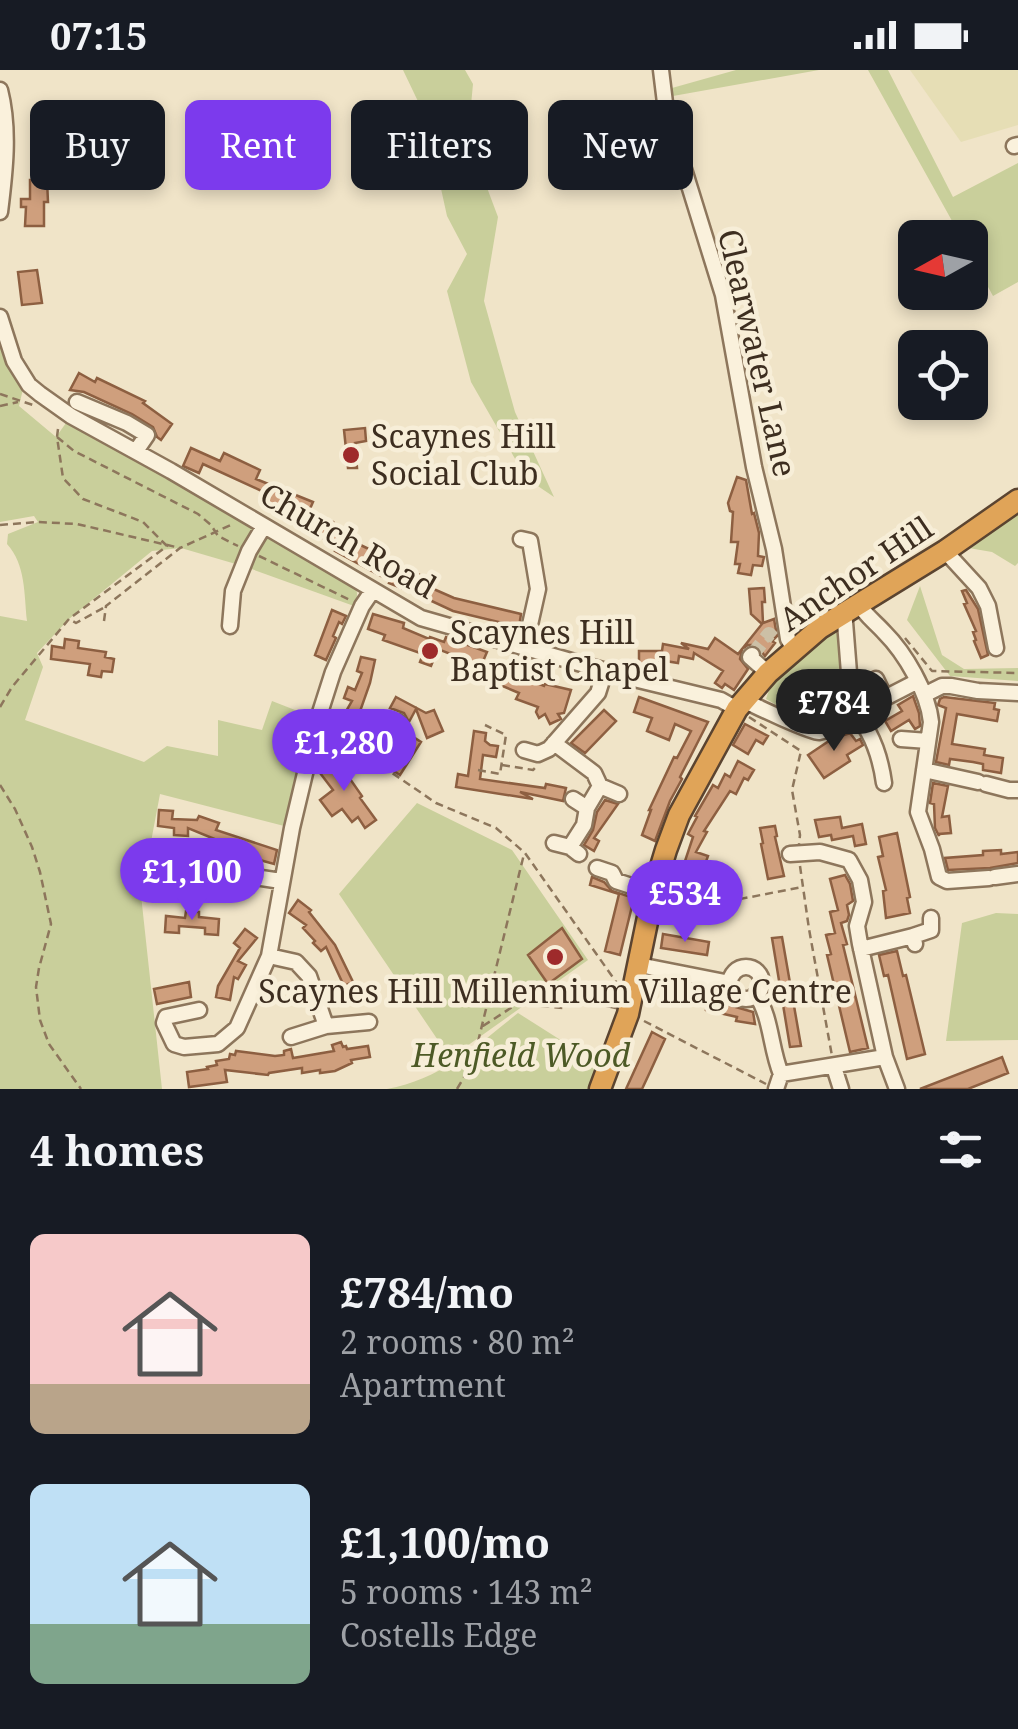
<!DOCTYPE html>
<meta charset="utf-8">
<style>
body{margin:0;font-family:"Noto Serif",serif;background:#242831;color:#f1f3f6;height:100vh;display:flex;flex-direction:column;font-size:38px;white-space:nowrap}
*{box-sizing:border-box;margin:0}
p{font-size:32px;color:#9ea1a6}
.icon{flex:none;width:55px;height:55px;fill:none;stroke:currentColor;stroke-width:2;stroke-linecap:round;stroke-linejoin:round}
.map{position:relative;height:1019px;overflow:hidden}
.sheet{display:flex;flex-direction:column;background:#171b24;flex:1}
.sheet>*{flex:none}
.hud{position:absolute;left:30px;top:30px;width:960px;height:90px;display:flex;gap:20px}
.needle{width:65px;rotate:262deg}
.controls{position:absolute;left:898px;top:150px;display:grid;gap:20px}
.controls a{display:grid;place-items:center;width:90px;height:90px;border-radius:15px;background:#171b24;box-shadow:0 5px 15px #0003;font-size:50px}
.price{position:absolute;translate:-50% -85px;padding:0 22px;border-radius:35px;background:#7c3aed;color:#fff;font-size:32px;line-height:65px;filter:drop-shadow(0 2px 5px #0008)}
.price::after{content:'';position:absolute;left:50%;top:60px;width:30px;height:22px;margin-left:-15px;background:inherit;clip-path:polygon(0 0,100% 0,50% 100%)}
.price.on{background:#222;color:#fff}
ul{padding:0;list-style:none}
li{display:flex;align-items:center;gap:30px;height:250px;padding:0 30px}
li span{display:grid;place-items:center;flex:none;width:280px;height:200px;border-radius:15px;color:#555}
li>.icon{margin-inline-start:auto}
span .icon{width:120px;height:120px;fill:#fffc;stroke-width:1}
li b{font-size:42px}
h2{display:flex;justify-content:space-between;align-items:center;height:120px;padding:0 30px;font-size:42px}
.chip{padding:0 35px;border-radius:15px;background:#171b24;box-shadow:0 5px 15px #0003;font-size:35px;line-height:90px}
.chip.on{background:#7c3aed;color:#fff}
.status{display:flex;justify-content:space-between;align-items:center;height:70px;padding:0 50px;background:#171b24;direction:ltr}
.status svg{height:28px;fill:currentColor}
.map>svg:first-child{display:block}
.farmland{fill:#e6deb5}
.green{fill:#c9cf9b}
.building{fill:#cf9f7d;stroke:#8d5f41;stroke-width:2.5}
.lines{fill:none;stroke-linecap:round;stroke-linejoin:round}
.minor-tunnel{stroke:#ccc0a6;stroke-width:14;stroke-dasharray:14 7;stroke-linecap:butt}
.minor-casing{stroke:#8d765c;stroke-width:19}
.highway-casing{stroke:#5b4430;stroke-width:25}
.path{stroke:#8d765c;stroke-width:2.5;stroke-dasharray:8 5;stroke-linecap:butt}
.minor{stroke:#faf1dc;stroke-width:14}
.highway{stroke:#e0a458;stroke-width:20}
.poi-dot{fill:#9e2a2b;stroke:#f7eed8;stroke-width:4}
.labels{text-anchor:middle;stroke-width:9;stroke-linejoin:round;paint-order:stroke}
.street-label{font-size:32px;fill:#3d2e20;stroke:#f7eed8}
.poi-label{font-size:32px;fill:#3d2e20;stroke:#f7eed8;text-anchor:start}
.park-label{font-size:32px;font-style:italic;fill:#4d5a26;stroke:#f7eed8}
</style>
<div class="status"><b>07:15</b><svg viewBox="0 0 49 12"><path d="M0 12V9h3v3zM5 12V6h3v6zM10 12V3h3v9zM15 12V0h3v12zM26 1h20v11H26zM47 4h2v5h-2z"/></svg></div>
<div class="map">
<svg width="1018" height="1019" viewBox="0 0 1018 1019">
<rect width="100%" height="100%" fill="#f0e4c8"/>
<!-- farmland -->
<path class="farmland" d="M910 0H1018V55L961 72Z"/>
<!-- green -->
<path class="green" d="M403 0H465L473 14 468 67 498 147 484 231 515 342 554 427 526 408 471 312 447 221 467 184 447 146 425 46Z
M736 0H819L673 26 672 18Z
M868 0H888L953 127 1018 93V212L993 226 970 184V168L961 167Z
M0 268 23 319 19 336 56 367 71 346 354 509C357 520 359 526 354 536L246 497 181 478 152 481 69 549 37 583 43 597 25 650 144 692 167 676 218 686V650L262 660 272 631 318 649 292 758 160 724 141 825 162 1019H0V546L27 551C24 524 26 495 7 474L8 464 38 452 34 446 0 452Z
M1018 431V493L1015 496 992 482 957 476Z
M920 516 942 585 964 599 1018 598V611L950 606 907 550Z
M840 555 846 636C826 670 791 643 766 629L772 611Z
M417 733 512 780 588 890 450 988 339 824Z
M996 843 1018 844V970L946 971 962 853Z
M518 943 600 995 590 1019H387C443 1008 475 977 518 943Z"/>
<!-- building -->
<path class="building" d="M30 110H47L48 132H44V156H25L26 137H21V129H30Z
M37 200 42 233 22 235 18 202Z
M79 303 95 312 97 308 145 331 143 333 172 354 161 370 157 367 153 357 132 344 84 322 70 320Z
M365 358 366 371 355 373 357 398H348L344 360Z
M191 378 220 391 224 383 260 400 256 409 313 432 309 441 333 452 331 457 351 467 350 470 396 492 395 495 432 510 429 517 454 528 521 544 519 557 453 541 406 519V520L389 513 390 511 335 481 338 475 309 462 313 453 262 432 266 423 203 394 199 403 183 396Z
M737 407 746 410 752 444 754 443 759 463 758 486 764 487 762 496 753 495 751 505 738 503 740 494H735L738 472H731L733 442 730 441 728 433Z
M764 518 765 532H762L763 553 774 549 777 566 772 571 775 573 765 586 756 575H748L742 579 740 589 748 599 734 620 725 614 722 618 715 613 723 601 694 583 693 589 679 586 678 593 659 590V596L639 595V581H662L663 574 689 579 681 573 708 579 715 568 738 584 762 554 751 544 749 519Z
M966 520 978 539 988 585 981 588 974 571 976 570 973 562 976 561 964 534 967 533 962 521Z
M332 540 346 546 342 554 339 552 333 566 336 568 326 590 315 585Z
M373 544 404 553 403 558 429 569 430 567 444 572 446 567 487 582 481 596 438 579 431 596 420 592 423 584 383 570 385 565 368 559Z
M65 569 79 571 78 578 106 582 105 587 114 589 112 602 102 601 101 607 88 605 90 594 51 589 52 576 64 578Z
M361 587 375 590 370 613 358 647 366 652 361 661 341 650 352 631 344 628 348 617 355 620 362 603 357 601Z
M486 592 544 616 545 614 571 620 564 643 558 644 561 649 550 654 545 644 539 648 536 642 538 637 516 629 519 623 481 607Z
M913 626 919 643 920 656 915 659 909 650 891 661 885 651 902 641 898 635Z
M396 627 426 643 434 640 443 661 427 668 416 639 409 652 404 643 390 638Z
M639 627 708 652 680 707 682 709 670 731 655 771 642 765 651 740H649L674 687 677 688 691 661 675 654 669 670 647 661 652 648 634 642Z
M944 627 995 633 994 639 999 640 997 651 957 644 952 674 985 679 984 685 1003 688 1001 703 983 700V694L973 692 950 689 949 695 936 692 946 638 938 635 940 629Z
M604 640 616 651 585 683 571 673Z
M745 654 768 666 763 674 756 670 748 684 733 675Z
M474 661 486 663 485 671 490 675 498 676 496 687 483 685 480 709 545 718 546 714 566 718 563 731 520 722 533 729 456 717 458 704 468 706Z
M407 663 421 672 400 705 386 696Z
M850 663 856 671 860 669 863 675 847 685 850 691 824 708 808 685 832 669Z
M334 686 362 726 360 728 376 750 365 758 358 747 352 752 342 739 332 746 320 730 333 720 317 699Z
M738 691 754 700 748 710 744 708 736 724 730 721 704 761 707 762 696 782 708 786 704 797 691 792 686 802 682 800 693 767 688 764 697 747 695 746 713 715 718 718 725 704 730 707Z
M933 713 948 716 942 747 949 746 951 763 939 764V766L935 758 934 734 930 733Z
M605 730 618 734 594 768 599 771 594 781 584 775 593 760 597 742Z
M159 740 173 741 172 749 197 750 199 746 219 753 216 760 277 780 274 794 214 777 217 770 188 758V766L174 765V758L158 756Z
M840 747 842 758 862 754 866 774 855 776 853 766 832 770 831 765 819 767 815 750Z
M775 756 777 766 775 767 784 806 768 809 761 774 763 773 760 758Z
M897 763 910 827 907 828 910 843 886 848 883 821 886 820 878 787 883 786 879 767Z
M1001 780V784L1018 782V793L990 798 948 800 945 788 983 785V781Z
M845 805 850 814 853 831 847 835 849 845 847 851 841 853 847 874 843 875 868 978 850 982 827 885 831 884 826 865 835 863 830 842 838 840 830 809Z
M592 807 604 812 612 821 634 828 620 885 605 881 619 824 590 815Z
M298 830 311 840 309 842 335 875 353 912 344 916 326 877 321 881 313 873 315 871 303 858 306 855 289 843Z
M186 841 199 842V847L219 849 218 865 205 864V858L179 856V863L165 862 166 846 185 848Z
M562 858 582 889 548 914 528 885Z
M245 859 257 868 238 891 246 895 238 909 234 907 230 930 216 927 218 916 240 878 234 873Z
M663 864 709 872 707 885 661 878Z
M782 867 801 976 790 977 772 868Z
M897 881 903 906 906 905 925 984 907 989 888 905 884 906 879 885Z
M189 912 191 927 157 934 154 919Z
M708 929 753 942 755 954 736 951 737 947 706 940Z
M652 962 665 969 650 1002 642 1019H626Z
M341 972 343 977 346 976 347 979 368 976 370 987 351 990 352 993 335 1001 320 1003V1000L302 1003V998L269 1003 268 1005 225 1000 227 1012 189 1017 187 1002 208 999 207 997 217 995 216 991 229 989 230 984 235 985 236 981 275 986 284 985V981L291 979 293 988 334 981 332 975Z
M1002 987 1008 1003 968 1019H920Z"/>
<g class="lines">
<!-- minor-tunnel -->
<path class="minor-tunnel" d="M752 585 769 564 773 568"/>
<defs>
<path id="minor" d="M661 0 666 41 723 225 754 397 774 479 788 569 794 579
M0 20C10 59 5 102 0 142
M1014 76 1018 75
M0 247 14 291 29 315 40 324 71 346 171 401 421 548 634 609 721 630 737 639
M77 332 127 353 147 365 136 381
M521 469 530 471 538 519 525 577
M945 481 979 518 988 536 996 578
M858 533C865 545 875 552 884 562 905 583 928 622 931 652L918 742 932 779 939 807 947 811 989 808
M230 556 233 521 249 481 264 456
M752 585 750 587 768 603
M876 609 885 628
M926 624 942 616H951L978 621 1018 623
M744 630C754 636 811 662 819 662 828 661 840 652 848 648L851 628 845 552 841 544
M877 632 918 611
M850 638C871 658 880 684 884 713
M318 649 381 685 398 652
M901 669 928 671
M554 673 594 703 600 716 587 738 584 755 570 777
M524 680 538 684 549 679 598 623 605 601
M924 700 978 712
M986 714 1009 720H1018
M600 716 619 724
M573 729 587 738
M554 773 570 777 579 784
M790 784 820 782 849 790 860 810 864 832 857 856 860 874 885 987 897 1019
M190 797 281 811
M597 798 612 803 616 811 653 823
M995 807 1018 804
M913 866 931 860V848
M861 879 913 866 915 874
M269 886 296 892 309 906 326 956
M639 895 730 913
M730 913a16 16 0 1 1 32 0a16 16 0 1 1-32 0Z
M756 924C772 949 770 977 781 1004L885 987
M604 927 631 933
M199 940 166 947 164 953 174 974 184 977 218 974 237 958 269 886 292 758 318 649 333 602 362 536 373 520
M291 967 326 956 369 952
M834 997 841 1019
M776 1019 781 1004"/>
<path id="highway" d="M600 1019 628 944 653 823 666 780 679 745 737 639 768 603 820 558 945 481 1018 430"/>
</defs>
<!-- minor casing -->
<use href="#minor" class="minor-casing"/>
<!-- highway casing -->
<use href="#highway" class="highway-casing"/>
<!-- path -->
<path class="path" d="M0 324 33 335
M0 336 18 332
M58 359 57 367 63 408 83 429 143 452 167 476 69 549
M57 367 74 381 198 444 211 455 218 466 238 476
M0 455 38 452 77 454 180 478
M259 486 350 530
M104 551 106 536 180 478 233 454
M905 568 932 601 1018 603
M0 637 12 617 69 549 76 553 105 537
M749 647 801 681 792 720 800 765 799 774
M502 695 533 700 537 696
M382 696 436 733 496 758 525 783 619 916
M478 700 500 704 506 665 485 655
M0 715 15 739 32 777 40 802 51 854 39 898 36 917 40 950 49 974 81 1019
M800 796 809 859 832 986
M663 844 802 817
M644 951 766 1014
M483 956 517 934 563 938
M457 1019 473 992 524 784"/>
<!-- minor -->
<use href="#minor" class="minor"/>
<!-- highway -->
<use href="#highway" class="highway"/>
</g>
<!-- markers -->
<g class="poi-dot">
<circle cx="351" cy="385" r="10"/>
<circle cx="430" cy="581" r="10"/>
<circle cx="555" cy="887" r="10"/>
</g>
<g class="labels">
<!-- street labels -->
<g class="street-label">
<text transform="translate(757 283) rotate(77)" y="11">Clearwater Lane</text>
<text transform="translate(348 471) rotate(30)" y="11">Church Road</text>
<text transform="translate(856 504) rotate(-34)" y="11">Anchor Hill</text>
</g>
<!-- poi labels -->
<g class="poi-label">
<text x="371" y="378">Scaynes Hill<tspan x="371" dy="37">Social Club</tspan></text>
<text x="450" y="574">Scaynes Hill<tspan x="450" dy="37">Baptist Chapel</tspan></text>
<text x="555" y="933" text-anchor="middle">Scaynes Hill Millennium Village Centre</text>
</g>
<!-- park labels -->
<g class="park-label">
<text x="521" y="997">Henfield Wood</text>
</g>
</g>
</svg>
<div class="controls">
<a><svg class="needle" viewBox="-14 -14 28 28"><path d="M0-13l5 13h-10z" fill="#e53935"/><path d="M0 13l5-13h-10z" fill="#9ea1a6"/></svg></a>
<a><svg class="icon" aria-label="locate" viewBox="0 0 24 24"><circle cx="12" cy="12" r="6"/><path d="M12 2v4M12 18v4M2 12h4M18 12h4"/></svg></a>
</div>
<b class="price on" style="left:834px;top:684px">£784</b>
<b class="price" style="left:344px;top:724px">£1,280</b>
<b class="price" style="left:192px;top:853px">£1,100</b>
<b class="price" style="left:685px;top:875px">£534</b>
<div class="hud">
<a class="chip">Buy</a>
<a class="chip on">Rent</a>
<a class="chip">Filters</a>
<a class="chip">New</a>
</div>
</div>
<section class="sheet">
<h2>4 homes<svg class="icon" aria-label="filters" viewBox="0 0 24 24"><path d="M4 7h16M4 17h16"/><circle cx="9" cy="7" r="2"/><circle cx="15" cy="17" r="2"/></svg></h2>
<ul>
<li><span style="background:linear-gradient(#f6c9c9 75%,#b9a48a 0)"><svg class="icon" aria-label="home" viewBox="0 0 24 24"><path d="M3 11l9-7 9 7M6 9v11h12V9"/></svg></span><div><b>£784/mo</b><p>2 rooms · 80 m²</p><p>Apartment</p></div></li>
<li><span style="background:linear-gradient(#bfe0f5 70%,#7fa58c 0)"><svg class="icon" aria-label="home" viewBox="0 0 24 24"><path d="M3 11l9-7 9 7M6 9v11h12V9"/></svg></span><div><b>£1,100/mo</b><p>5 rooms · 143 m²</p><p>Costells Edge</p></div></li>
</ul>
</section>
